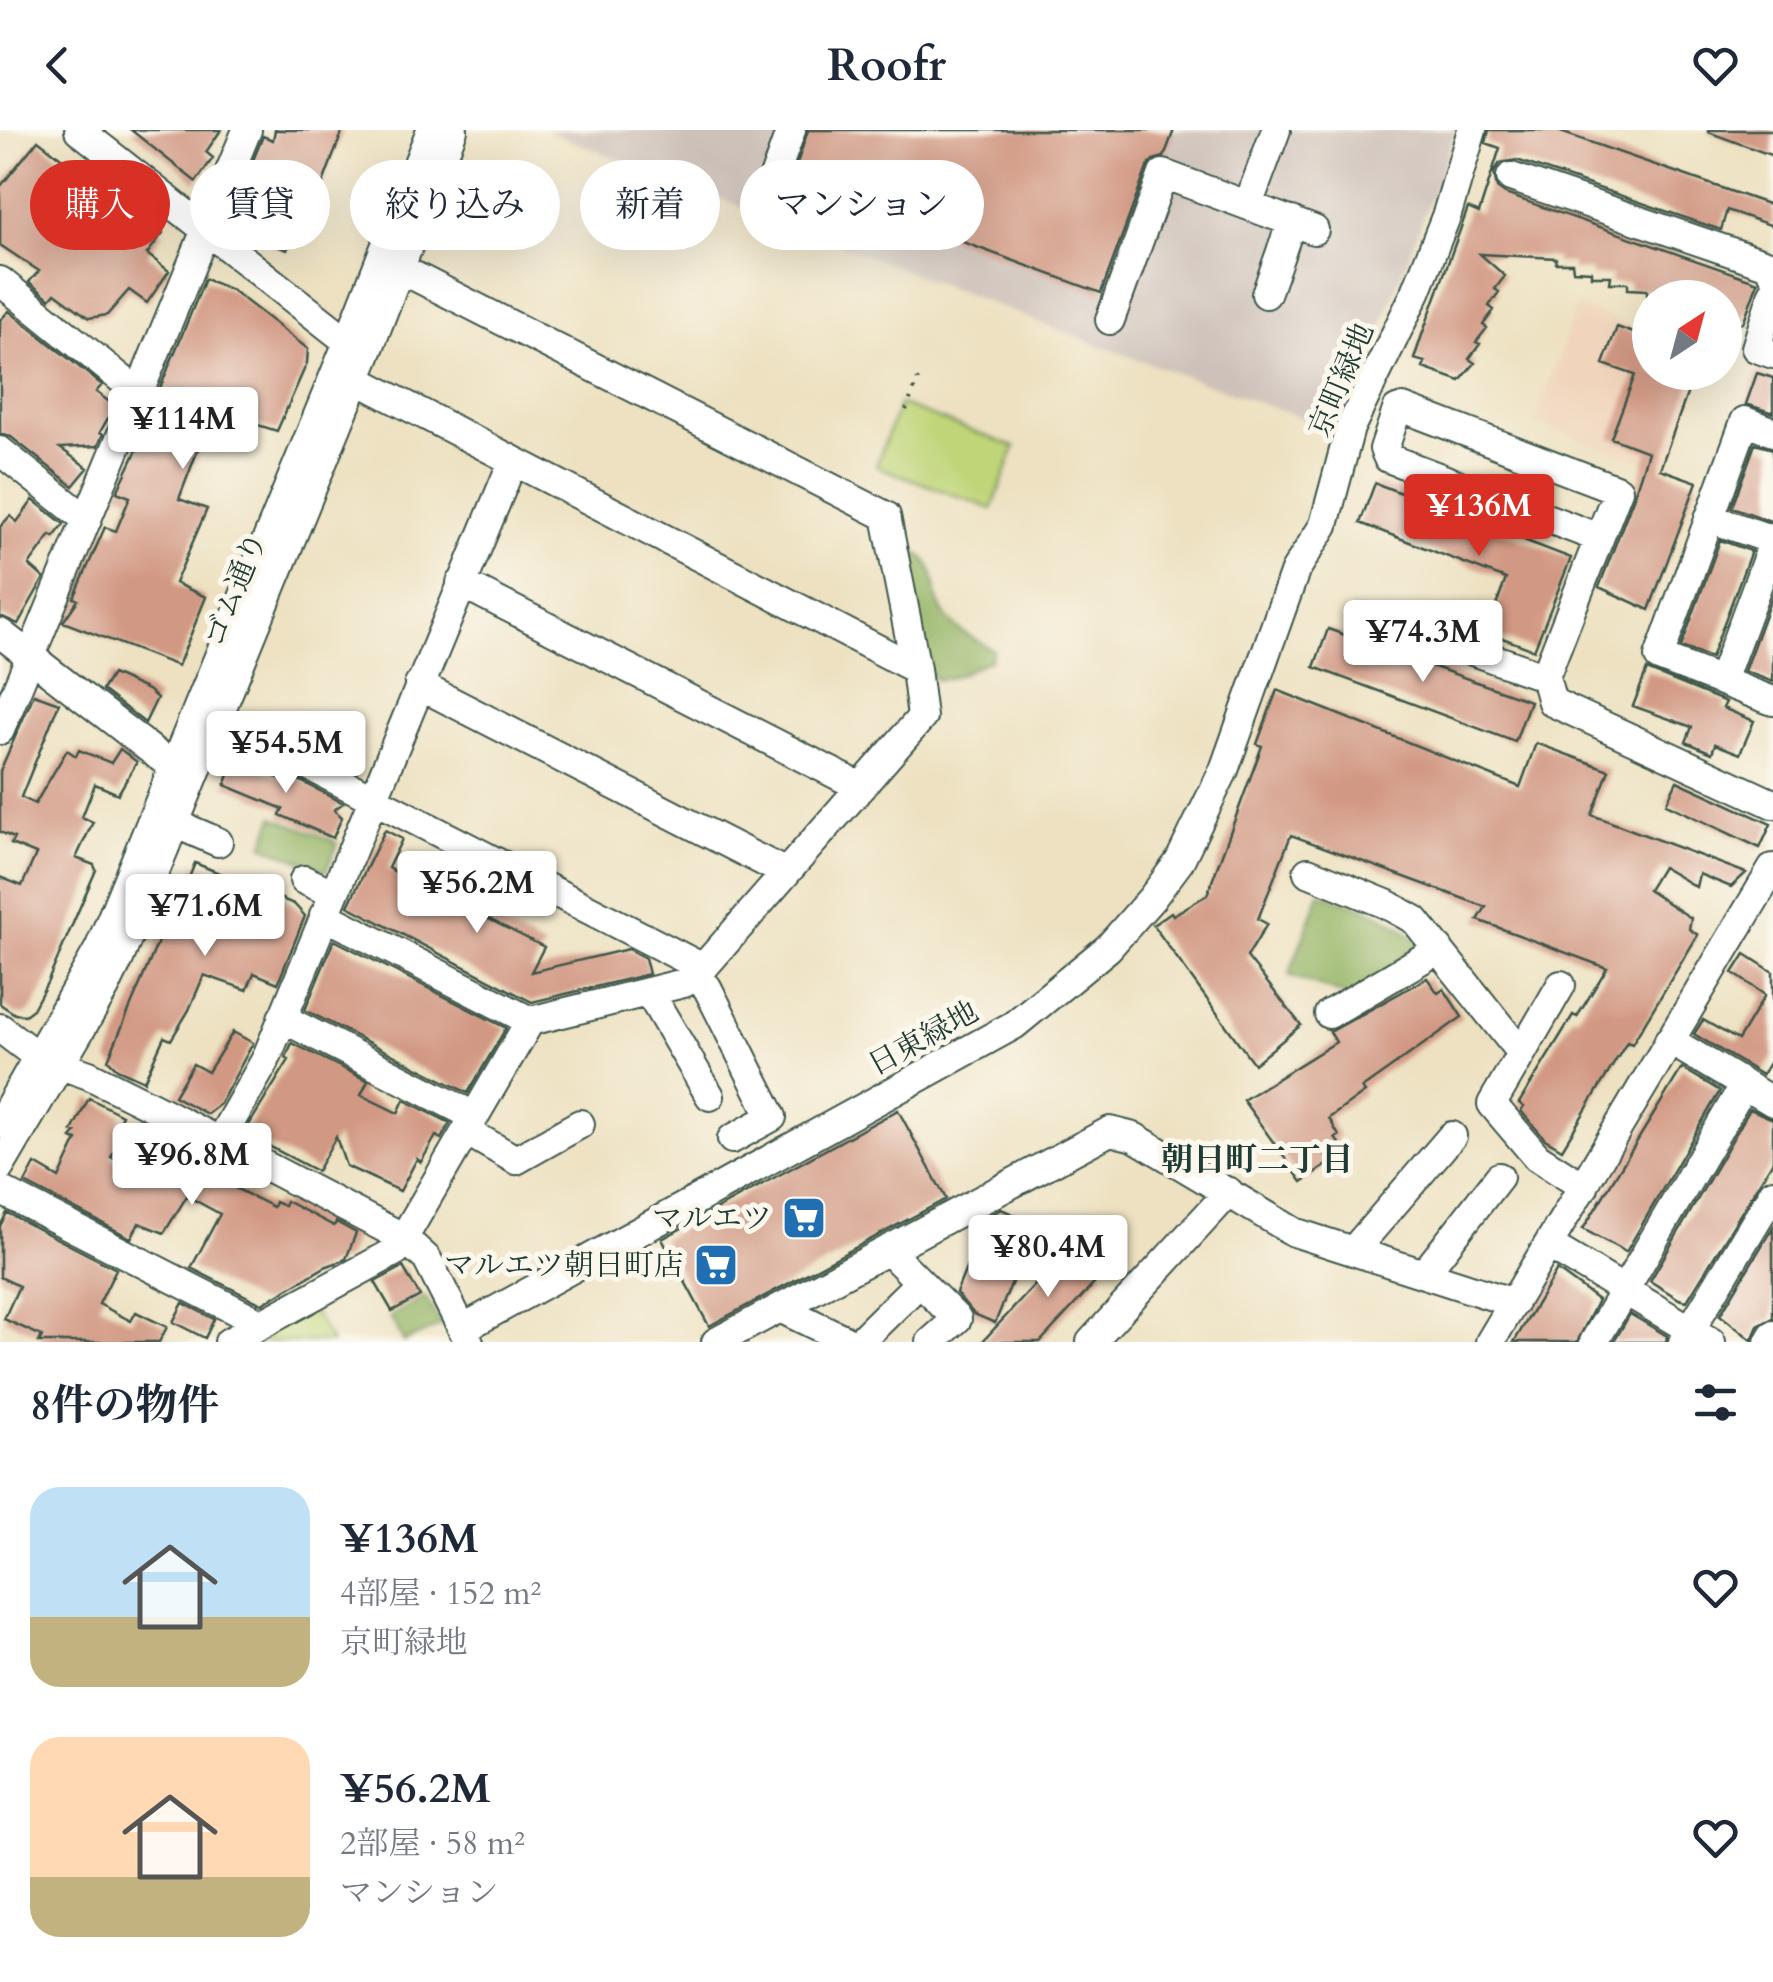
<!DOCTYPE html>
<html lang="ja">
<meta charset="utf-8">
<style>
body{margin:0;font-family:Cardo,"Noto Serif JP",serif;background:#f6f6f7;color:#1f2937;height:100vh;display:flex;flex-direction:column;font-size:38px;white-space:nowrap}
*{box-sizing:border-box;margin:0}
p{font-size:32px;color:#747a83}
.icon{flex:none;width:55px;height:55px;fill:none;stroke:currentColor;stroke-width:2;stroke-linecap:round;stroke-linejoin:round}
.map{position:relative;height:1212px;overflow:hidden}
.sheet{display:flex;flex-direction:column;background:#fff;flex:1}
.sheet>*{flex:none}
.guide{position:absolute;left:30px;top:30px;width:1000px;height:90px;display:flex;gap:20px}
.needle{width:65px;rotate:36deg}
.controls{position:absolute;left:1632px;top:150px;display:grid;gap:20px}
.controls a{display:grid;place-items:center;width:110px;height:110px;border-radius:50%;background:#fff;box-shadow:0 10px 40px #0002;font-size:50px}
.price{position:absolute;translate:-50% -85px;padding:0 22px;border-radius:10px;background:#fff;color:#222;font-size:32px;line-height:65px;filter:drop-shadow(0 2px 5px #0008)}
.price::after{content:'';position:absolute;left:50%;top:60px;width:30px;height:22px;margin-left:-15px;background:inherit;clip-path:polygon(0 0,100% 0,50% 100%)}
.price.current{background:#d93025;color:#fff}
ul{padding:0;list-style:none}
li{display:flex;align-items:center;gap:30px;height:250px;padding:0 30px}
li span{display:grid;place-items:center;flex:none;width:280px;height:200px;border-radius:30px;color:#555}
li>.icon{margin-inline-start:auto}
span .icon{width:120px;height:120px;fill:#fffc;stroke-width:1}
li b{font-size:42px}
h2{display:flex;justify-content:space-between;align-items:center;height:120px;padding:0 30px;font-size:42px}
.chip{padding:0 35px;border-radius:45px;background:#fff;box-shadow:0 10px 40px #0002;font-size:35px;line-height:90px}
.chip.current{background:#d93025;color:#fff}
header{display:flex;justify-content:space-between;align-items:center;height:130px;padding:0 30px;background:#fff;font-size:45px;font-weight:800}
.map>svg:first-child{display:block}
.built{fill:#f0d5bc}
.industrial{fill:#cec1b9}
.green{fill:#bfd578;stroke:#6f8956;stroke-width:2.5}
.forest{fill:#97b668;stroke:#5b7a4e;stroke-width:2.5}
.building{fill:#d19883}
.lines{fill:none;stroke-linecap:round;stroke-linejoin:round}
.minor-casing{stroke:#3e5649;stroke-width:32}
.path{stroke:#3e5649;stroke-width:4;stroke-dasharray:2.5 8;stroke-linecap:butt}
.minor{stroke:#fff;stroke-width:28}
.labels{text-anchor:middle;stroke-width:10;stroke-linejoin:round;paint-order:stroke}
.street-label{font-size:30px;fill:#1f3d34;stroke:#fbf7ec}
.poi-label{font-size:30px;fill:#1f3d34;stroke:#fbf7ec;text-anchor:end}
.neighbourhood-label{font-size:32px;font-weight:bold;fill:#1f3d34;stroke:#fbf7ec}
</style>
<header><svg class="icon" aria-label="back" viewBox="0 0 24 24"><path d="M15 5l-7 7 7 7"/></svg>Roofr<svg class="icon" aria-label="heart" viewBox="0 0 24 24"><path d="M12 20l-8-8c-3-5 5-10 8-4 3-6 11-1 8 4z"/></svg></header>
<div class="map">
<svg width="1773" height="1212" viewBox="0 0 1773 1212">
<rect width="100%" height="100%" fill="#fbf7ec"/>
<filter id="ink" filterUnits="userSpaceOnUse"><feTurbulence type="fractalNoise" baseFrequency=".01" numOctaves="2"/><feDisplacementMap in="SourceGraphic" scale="20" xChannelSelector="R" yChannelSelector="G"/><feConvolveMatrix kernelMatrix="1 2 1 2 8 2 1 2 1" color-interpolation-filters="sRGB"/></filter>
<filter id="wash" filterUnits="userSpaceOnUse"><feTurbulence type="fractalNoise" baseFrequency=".0048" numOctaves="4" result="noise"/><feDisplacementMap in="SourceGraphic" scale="40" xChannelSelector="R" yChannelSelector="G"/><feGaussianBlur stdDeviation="2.25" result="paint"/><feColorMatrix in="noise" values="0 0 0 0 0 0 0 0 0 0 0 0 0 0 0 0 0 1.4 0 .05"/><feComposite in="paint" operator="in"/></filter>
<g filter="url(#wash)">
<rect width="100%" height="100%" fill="#ede1c1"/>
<!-- built -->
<path class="built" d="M1577 177 1650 202V242L1703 243 1668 340 1535 293Z"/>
<!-- industrial -->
<path class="industrial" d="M544 0H1457L1341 302 1095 214Z"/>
<!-- green -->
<path class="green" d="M899 274 1015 317 992 379 876 336Z
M310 1177 331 1212H243Z"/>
<!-- forest -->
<path class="forest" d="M915 422C941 436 930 457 941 479 951 498 974 509 993 520L990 530C970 537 957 549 936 550L929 543 906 429Z
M274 687 338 713 326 741 263 715Z
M1320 763C1360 776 1391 783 1420 815L1350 867 1289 845Z
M425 1167 441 1195 404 1212 390 1187Z"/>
<g id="blocks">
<!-- building -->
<path class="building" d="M131 0H221L206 22 213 28 196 52Z
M275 0H343L323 53 315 50 287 120 271 114 235 85 233 79 263 6 273 10Z
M808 0H1174L1164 27 1153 30 1147 38 1101 163 792 49Z
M1489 0H1555L1773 76V96L1727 80 1721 100 1517 30 1500 33 1494 42 1497 58 1505 64 1758 152 1743 193H1725V168L1647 165V160L1628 159V153H1610L1611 146H1591V141L1573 140 1572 133H1556V128L1480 124 1505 146 1495 159 1499 162 1489 176 1494 180 1483 195 1487 198 1476 212 1480 214 1469 229 1475 233 1460 251 1423 238 1425 232 1414 229 1422 205 1468 78 1479 83 1500 18 1486 13Z
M1708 0H1773V26L1708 2Z
M38 10 97 56 90 65 128 93 136 83 163 103 147 124 169 141 147 173 129 160 107 185 89 188 55 163 50 169 29 152 39 141 0 115V57Z
M205 149 232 160 308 219 307 233 277 301 239 289 238 293 211 285 179 369 207 379 175 453 206 467 178 536 63 492 78 470 74 468 105 397 116 401 130 367 117 362 153 286 164 260 160 258Z
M9 181 102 255 96 262 115 276 100 302 103 304 98 316 60 318 88 338 73 356 11 307 0 304V190Z
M1617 197 1650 209V242H1695L1660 339 1697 352 1649 480 1599 457 1634 366 1648 322 1611 308 1635 245 1603 234Z
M1757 243 1773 248V283L1746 274Z
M1755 314 1773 319V392L1732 377Z
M1375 353 1571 428 1534 520 1486 502 1506 449 1360 393Z
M33 370 64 394 54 407 51 405 29 435 44 448 18 494 0 486V397L10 386 17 392Z
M1720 410 1751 421 1711 528 1681 517Z
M1773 463V552L1744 541Z
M1328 499 1530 571 1515 612 1314 537Z
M1647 540 1726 572 1723 578 1754 591 1740 624 1715 614 1712 623 1686 612 1692 597 1633 576Z
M112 544 148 560 157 568 145 593 102 560Z
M1277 560 1520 657 1536 613 1609 640 1592 685 1746 743 1731 757 1699 744 1696 757 1662 737 1648 760 1691 788 1689 799 1698 805 1632 914 1627 912 1562 1019 1545 1009 1521 981 1524 977 1519 973 1573 885 1577 887 1607 838 1478 790 1486 777 1291 705 1258 789 1267 794 1247 827 1301 895 1254 934 1153 795 1171 782 1173 785 1207 765 1262 616 1257 614Z
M34 564 59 573 21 667 35 674 67 620 76 626 79 620 111 633 120 619 137 632 118 664 95 654 82 687 93 692 76 728 94 735 96 740 48 851 33 879 25 885 15 884 0 874V747L22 756 36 724 11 714 14 708 0 702V641Z
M239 620 255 628 252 636 293 654 295 648 343 673 334 680 342 687 333 708 280 685 283 679 225 655Z
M1677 651 1771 694 1760 718 1666 674Z
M385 700 402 709 388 738 544 817 531 842 628 819 645 828 649 844 532 872 348 776Z
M195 733 294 774 305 786 278 853 254 843 247 860 204 845 189 880 171 910 164 907 144 951 117 939 108 930 160 807 164 809Z
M334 810 506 898 468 963 305 880Z
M1745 824 1773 842V926L1762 945 1694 904 1703 890 1738 910 1765 865 1733 843Z
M1427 848 1438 863 1444 859 1462 887 1362 958 1365 962 1329 988 1339 1006 1335 1008 1341 1016 1326 1026 1330 1033 1302 1052 1243 970 1336 912 1330 902Z
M233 902 253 913 220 974 207 984 174 966 193 934 208 942Z
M292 913 368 951 361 965 398 983 404 970 450 993 441 1009 436 1006 421 1032 417 1029 400 1061 346 1036 336 1007 317 1041 244 1003 289 930 286 927Z
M1682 938 1720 961 1626 1122 1583 1099Z
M89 968 122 985 117 995 125 999 111 1027 131 1038 147 1010 152 1012 158 1001 233 1041 227 1054 273 1077 275 1072 284 1076 286 1071 334 1096 336 1092 356 1103 346 1129 325 1137 262 1174 191 1138 220 1084 187 1066 164 1103 139 1093 131 1108 25 1053 35 1034 59 1048 77 1010 71 1008 76 1002 72 1001Z
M1750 979 1773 989V1031L1687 1171 1679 1169 1650 1151Z
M898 980 946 1069 709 1196 662 1109Z
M1001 1079 1036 1094 995 1193 974 1184 956 1163 987 1087Z
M7 1083 116 1139 99 1174 131 1191 136 1182 167 1197 159 1212H39L42 1206 4 1189 19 1156 0 1147V1096Z
M1773 1097V1188L1758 1196 1752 1210 1720 1185Z
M1073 1114 1104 1143 1040 1212H982Z
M403 1137 420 1166 392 1181 375 1152Z
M1557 1140 1598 1170 1577 1212H1514Z
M183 1173 214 1189 205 1208 173 1192Z
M1630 1184 1667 1206 1666 1212H1614Z"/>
</g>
</g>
<g filter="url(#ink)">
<use href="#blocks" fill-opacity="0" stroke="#3e5649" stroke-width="2.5"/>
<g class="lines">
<defs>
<path id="minor" d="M79 0 361 222
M1511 47 1769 135 1773 143
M773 50 791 0
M1248 75 1276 0
M0 151 140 264
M1773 163 1756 218 1773 224
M1266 164 1292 91
M1110 190 1163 44 1314 100
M340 241 916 539
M1773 302 1745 291 1659 527 1773 571
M0 321 87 390
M1709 388 1773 410
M1599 408 1388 328 1384 319 1397 280 1403 278 1618 360 1545 547 1552 572 1773 674
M461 453 861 657
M1406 497 1545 547
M0 503 186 647
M1722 550 1773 413
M419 555 786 743
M202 581 703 838
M0 600 247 0
M174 693 218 712
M1308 742 1386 774 1415 790 1521 923
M304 750 333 763
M324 785 530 891
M693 846 707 857 772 987 732 1009
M1561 855 1492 974 1537 1027 1584 1057
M649 862 710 966
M1329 884 1439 819
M282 888 474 986
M0 898 38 927 89 945 155 978 404 1108 427 1129 469 1212
M1669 910 1773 972
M0 993 99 819 348 212 431 0
M466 1001 516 1030 580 994
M219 1012 265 931 513 331
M0 1037 105 858 119 829 366 226 453 0
M0 1060 262 1194
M1549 1115 1711 1212
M888 1120 957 1189 931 1212
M1353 1121 1452 1006
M1424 1144 1499 1047
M780 1178 850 1212
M462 1199 1014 895 1108 818 1152 768 1179 732 1224 640 1295 441 1324 395 1350 298 1416 162 1447 84 1472 0
M229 1212 396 1121 530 891 684 853 703 838 922 587 916 539 886 386 381 129
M716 1212 1110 1001 1134 1007 1294 1102 1514 1173
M859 1212 920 1152
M1091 1212 1229 1062
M1490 1212 1773 738
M1594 1212 1744 955
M1683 1212 1773 1063
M1769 1212 1773 1205"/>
</defs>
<!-- minor casing -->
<use href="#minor" class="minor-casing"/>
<!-- path -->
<path class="path" d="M906 280 918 249"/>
<!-- minor -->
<use href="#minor" class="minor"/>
</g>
</g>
<!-- icons -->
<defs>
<symbol id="supermarket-square" viewBox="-11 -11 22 22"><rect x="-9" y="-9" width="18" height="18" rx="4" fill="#1f6fb2" stroke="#fbf7ec"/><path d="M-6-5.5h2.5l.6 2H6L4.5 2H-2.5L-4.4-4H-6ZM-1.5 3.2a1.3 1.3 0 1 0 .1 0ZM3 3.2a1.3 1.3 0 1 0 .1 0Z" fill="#fff"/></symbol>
</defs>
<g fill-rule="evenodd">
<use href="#supermarket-square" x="779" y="1063" width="50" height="50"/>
<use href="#supermarket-square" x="691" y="1110" width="50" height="50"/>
</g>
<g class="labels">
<!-- street labels -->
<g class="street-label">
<text transform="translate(1341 250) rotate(-67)" y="10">京町緑地</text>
<text transform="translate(235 459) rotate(-68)" y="10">ゴム通り</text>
<text transform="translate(923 908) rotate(-29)" y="10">日東緑地</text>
</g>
<!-- poi labels -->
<g class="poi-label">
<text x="772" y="1098">マルエツ</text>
<text x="684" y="1145">マルエツ朝日町店</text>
</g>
<!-- neighbourhood labels -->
<g class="neighbourhood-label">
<text x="1257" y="1040">朝日町二丁目</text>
</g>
</g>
</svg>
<div class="controls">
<a><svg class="needle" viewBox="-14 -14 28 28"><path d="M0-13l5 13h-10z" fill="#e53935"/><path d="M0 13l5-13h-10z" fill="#747a83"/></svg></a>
</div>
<b class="price" style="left:183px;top:342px">¥114M</b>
<b class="price current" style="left:1479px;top:429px">¥136M</b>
<b class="price" style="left:1423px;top:555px">¥74.3M</b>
<b class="price" style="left:286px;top:666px">¥54.5M</b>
<b class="price" style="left:477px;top:806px">¥56.2M</b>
<b class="price" style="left:205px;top:829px">¥71.6M</b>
<b class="price" style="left:192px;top:1078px">¥96.8M</b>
<b class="price" style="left:1048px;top:1170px">¥80.4M</b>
<div class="guide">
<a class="chip current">購入</a>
<a class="chip">賃貸</a>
<a class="chip">絞り込み</a>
<a class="chip">新着</a>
<a class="chip">マンション</a>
</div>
</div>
<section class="sheet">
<h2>8件の物件<svg class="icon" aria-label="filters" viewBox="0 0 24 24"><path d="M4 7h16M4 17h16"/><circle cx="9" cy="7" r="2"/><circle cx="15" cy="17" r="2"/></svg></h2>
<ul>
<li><span style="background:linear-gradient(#bfe0f5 65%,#c2b280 0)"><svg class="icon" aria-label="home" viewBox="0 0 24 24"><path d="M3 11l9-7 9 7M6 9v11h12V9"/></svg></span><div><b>¥136M</b><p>4部屋 · 152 m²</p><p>京町緑地</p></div><svg class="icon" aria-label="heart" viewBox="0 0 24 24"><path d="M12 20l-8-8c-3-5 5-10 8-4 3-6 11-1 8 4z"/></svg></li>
<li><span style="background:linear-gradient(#ffd9b3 70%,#c2b280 0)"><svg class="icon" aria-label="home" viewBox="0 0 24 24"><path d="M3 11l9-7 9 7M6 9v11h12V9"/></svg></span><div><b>¥56.2M</b><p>2部屋 · 58 m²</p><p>マンション</p></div><svg class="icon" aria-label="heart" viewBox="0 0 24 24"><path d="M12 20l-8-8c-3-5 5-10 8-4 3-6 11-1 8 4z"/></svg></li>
</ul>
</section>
